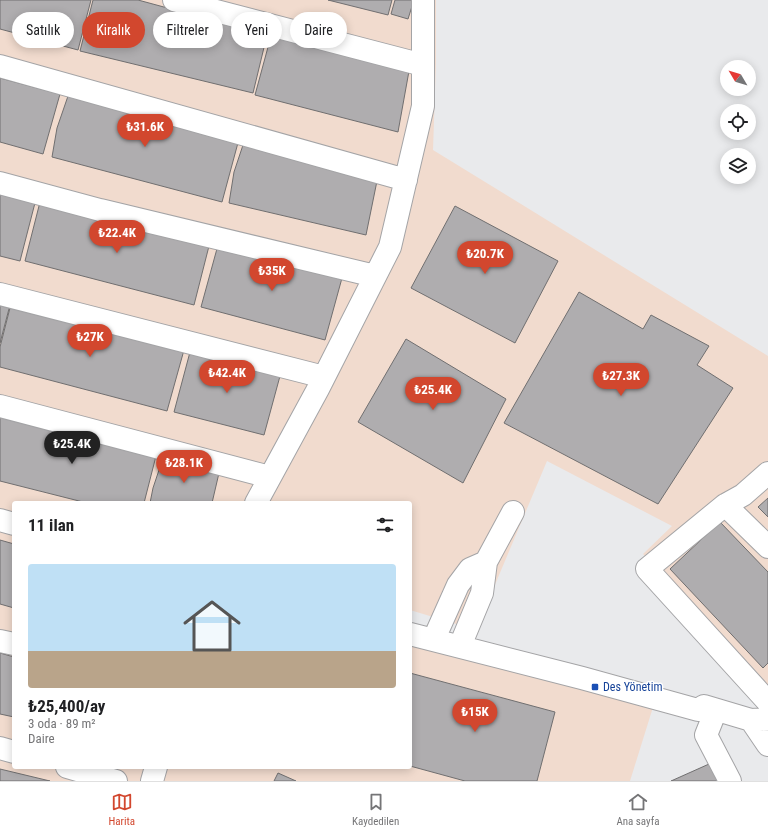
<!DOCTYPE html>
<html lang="tr">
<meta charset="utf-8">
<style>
body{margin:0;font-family:"Roboto Condensed",sans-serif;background:#f2f2f2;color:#202124;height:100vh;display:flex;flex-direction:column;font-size:15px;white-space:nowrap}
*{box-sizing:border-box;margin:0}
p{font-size:13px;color:#757577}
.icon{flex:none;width:22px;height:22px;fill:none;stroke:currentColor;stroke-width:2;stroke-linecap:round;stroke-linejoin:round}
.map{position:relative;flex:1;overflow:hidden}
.drawer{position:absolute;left:12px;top:501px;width:400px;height:268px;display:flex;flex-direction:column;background:#fff;border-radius:4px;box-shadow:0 2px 10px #0003}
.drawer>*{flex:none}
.banner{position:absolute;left:12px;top:12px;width:400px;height:36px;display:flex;gap:8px}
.needle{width:26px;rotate:308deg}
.controls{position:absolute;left:720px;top:60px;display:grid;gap:8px}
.controls a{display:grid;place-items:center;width:36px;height:36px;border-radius:50%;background:#fff;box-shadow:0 2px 10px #0003;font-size:20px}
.price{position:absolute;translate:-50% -34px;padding:0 9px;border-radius:14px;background:#d2472e;color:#fff;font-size:13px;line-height:26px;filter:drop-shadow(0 1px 2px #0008)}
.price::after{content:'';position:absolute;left:50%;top:24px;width:12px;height:9px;margin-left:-6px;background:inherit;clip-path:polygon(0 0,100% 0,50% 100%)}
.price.selected{background:#222;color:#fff}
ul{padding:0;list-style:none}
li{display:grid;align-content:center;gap:8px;height:212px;padding:0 16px}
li+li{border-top:1px solid #e0e0e0}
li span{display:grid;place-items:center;height:124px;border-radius:4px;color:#555}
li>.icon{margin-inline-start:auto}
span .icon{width:72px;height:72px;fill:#fffc;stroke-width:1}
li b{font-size:17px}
h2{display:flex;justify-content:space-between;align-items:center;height:48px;padding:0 16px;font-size:17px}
.chip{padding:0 14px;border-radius:18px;background:#fff;box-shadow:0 2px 10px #0003;font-size:14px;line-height:36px}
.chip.selected{background:#d2472e;color:#fff}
.tabs{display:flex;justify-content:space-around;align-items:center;height:56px;border-top:1px solid #e0e0e0;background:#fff;font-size:11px;color:#757577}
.tabs a{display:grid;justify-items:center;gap:2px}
.tabs .selected{color:#d2472e}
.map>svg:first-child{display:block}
.industrial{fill:#f1dbce}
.building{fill:#afadaf;stroke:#706f70}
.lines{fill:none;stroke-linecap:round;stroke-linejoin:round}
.minor-casing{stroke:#a4a4a6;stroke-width:24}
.minor{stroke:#fff;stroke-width:22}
.transit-dot{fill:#1a4fb4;stroke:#fff;stroke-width:1.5}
.labels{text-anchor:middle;stroke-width:3;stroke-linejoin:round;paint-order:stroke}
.transit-label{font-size:12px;fill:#164399;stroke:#fff;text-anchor:start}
</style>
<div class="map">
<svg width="768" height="781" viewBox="0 0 768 781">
<rect width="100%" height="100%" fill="#e9eaec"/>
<!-- industrial -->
<path class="industrial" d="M0 0H436V63L433 150 768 356V695L643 554 672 526 547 461 476 630 410 610V503H14V767H410V641L654 704 630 781H0Z"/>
<!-- building -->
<path class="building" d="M0 0H91L78 50 0 29Z
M93 0H138L267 35 253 93 80 51Z
M328 0H392L388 15Z
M395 0H414L408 19 391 14Z
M271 36 409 71 398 132 255 95Z
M0 78 60 94 43 154 0 142Z
M68 96 239 139 222 202 52 157 57 128Z
M244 142 378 176 366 235 229 203 234 172Z
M0 190 36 199 20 261 0 256Z
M40 202 209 246 194 305 25 261Z
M455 206 558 261 515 343 411 288Z
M218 245 342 278 325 340 201 307Z
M579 292 643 329 651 315 709 346 697 365 733 388 658 504 504 423Z
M0 303 10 305 0 343Z
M11 304 184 350 167 411 0 367V347Z
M406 339 506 399 463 483 358 422Z
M190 352 280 376 264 435 174 412Z
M0 417 156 456 144 503H87L0 481Z
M163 458 219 473 212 503H150L153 488Z
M768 498V517L758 507Z
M720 522 768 572V663L763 668 670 569Z
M0 540 14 544V608L0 604Z
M0 653 14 657V717L0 714Z
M410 673 555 712 537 781H465L410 766Z
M718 760 727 781H671Z
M0 769 50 781H0Z
M278 773 296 781H274Z"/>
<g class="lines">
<defs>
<path id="minor" d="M174 0 423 65
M0 66 406 180
M0 183 100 210 375 276
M0 294 324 377
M0 406 270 477
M256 503 318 389 390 247 423 106V0
M725 505 768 547
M0 520 14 524
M410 634 582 678 698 710 704 706 751 720 768 719
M434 640 437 632 458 585 470 569 486 562
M0 641 14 644
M460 646 482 593 486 562 513 512
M768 702 647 569 725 505 743 495 768 473
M716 710 706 735 730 781
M751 720 768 745
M0 748 14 752
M67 767 116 781
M152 781 156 767"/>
</defs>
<!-- minor casing -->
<use href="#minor" class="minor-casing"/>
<!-- minor -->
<use href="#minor" class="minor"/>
</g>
<!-- markers -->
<rect class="transit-dot" x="591" y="683" width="8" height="8" rx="2"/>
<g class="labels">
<!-- transit labels -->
<g class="transit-label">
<text x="603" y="691">Des Yönetim</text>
</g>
</g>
</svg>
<div class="controls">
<a><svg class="needle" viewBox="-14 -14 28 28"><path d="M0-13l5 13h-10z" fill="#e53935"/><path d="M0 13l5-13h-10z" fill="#757577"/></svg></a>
<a><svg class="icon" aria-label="locate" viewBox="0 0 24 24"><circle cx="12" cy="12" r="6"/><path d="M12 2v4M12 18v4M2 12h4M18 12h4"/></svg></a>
<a><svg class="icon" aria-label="layers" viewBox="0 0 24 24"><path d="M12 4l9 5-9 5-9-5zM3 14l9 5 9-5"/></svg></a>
</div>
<b class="price" style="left:145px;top:148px">₺31.6K</b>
<b class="price" style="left:117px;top:254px">₺22.4K</b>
<b class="price" style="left:485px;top:275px">₺20.7K</b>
<b class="price" style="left:272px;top:292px">₺35K</b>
<b class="price" style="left:90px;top:358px">₺27K</b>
<b class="price" style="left:227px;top:394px">₺42.4K</b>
<b class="price" style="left:621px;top:397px">₺27.3K</b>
<b class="price" style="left:433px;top:411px">₺25.4K</b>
<b class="price selected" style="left:72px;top:465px">₺25.4K</b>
<b class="price" style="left:184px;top:484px">₺28.1K</b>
<b class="price" style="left:475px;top:733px">₺15K</b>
<div class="banner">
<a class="chip">Satılık</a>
<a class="chip selected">Kiralık</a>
<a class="chip">Filtreler</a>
<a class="chip">Yeni</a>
<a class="chip">Daire</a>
</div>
<section class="drawer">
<h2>11 ilan<svg class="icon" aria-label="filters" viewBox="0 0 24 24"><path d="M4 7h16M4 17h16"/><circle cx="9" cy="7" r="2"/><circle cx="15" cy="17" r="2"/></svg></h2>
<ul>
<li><span style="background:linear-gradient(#bfe0f5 70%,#b9a48a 0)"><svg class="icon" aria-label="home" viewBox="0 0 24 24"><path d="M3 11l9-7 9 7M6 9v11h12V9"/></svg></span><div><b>₺25,400/ay</b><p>3 oda · 89 m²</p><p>Daire</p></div></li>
</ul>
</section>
</div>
<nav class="tabs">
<a class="selected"><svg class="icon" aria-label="map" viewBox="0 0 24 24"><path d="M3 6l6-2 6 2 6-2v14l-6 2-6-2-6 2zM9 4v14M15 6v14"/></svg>Harita</a>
<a><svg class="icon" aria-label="saved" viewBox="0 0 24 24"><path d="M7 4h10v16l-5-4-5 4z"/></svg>Kaydedilen</a>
<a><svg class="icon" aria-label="home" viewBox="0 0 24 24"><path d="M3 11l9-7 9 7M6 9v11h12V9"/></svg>Ana sayfa</a>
</nav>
